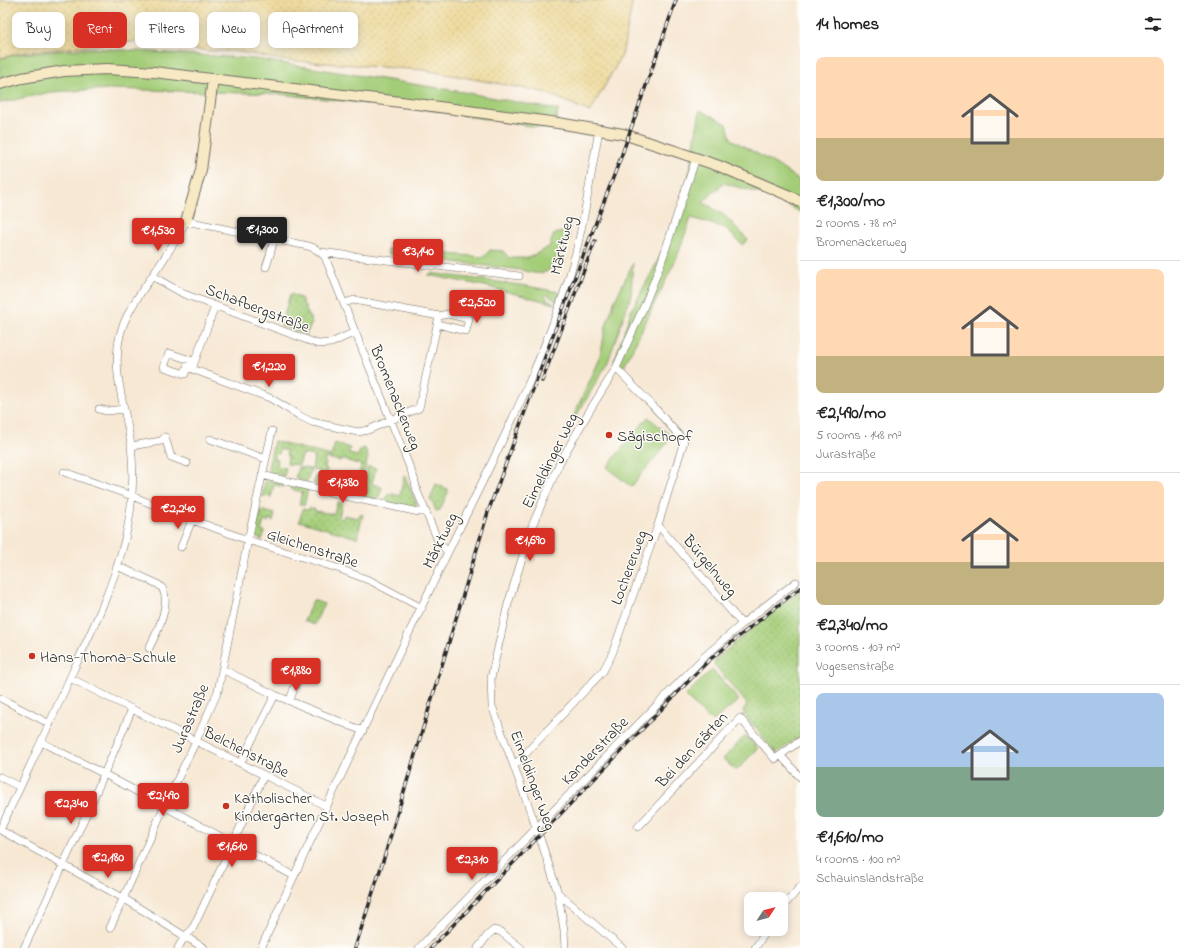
<!DOCTYPE html>
<meta charset="utf-8">
<style>
body{margin:0;font-family:"Indie Flower",sans-serif;background:#f6f6f6;color:#222;height:100vh;display:flex;flex-direction:column;font-size:15px;white-space:nowrap}
*{box-sizing:border-box;margin:0}
p{font-size:13px;color:#767676}
.icon{flex:none;width:22px;height:22px;fill:none;stroke:currentColor;stroke-width:2;stroke-linecap:round;stroke-linejoin:round}
.map{position:relative;flex:1;overflow:hidden}
.panel{display:flex;flex-direction:column;background:#fff;width:380px}
.panel>*{flex:none}
.guide{position:absolute;left:12px;top:12px;width:380px;height:36px;display:flex;gap:8px}
.needle{width:26px;rotate:54deg}
.buttons{position:absolute;left:744px;top:892px;display:grid;gap:8px}
.buttons a{display:grid;place-items:center;width:44px;height:44px;border-radius:8px;background:#fff;box-shadow:0 2px 10px #0003;font-size:20px}
.price{position:absolute;translate:-50% -34px;padding:0 9px;border-radius:4px;background:#d93025;color:#fff;font-size:13px;line-height:26px;filter:drop-shadow(0 1px 2px #0008)}
.price::after{content:'';position:absolute;left:50%;top:24px;width:12px;height:9px;margin-left:-6px;background:inherit;clip-path:polygon(0 0,100% 0,50% 100%)}
.price.on{background:#222;color:#fff}
ul{padding:0;list-style:none}
li{display:grid;align-content:center;gap:8px;height:212px;padding:0 16px}
li+li{border-top:1px solid #e0e0e0}
li span{display:grid;place-items:center;height:124px;border-radius:8px;color:#555}
li>.icon{margin-inline-start:auto}
span .icon{width:72px;height:72px;fill:#fffc;stroke-width:1}
li b{font-size:17px}
h2{display:flex;justify-content:space-between;align-items:center;height:48px;padding:0 16px;font-size:17px}
.pill{padding:0 14px;border-radius:8px;background:#fff;box-shadow:0 2px 10px #0003;font-size:14px;line-height:36px}
.pill.on{background:#d93025;color:#fff}
main{display:flex;flex:1;min-height:0}
.map>svg:first-child{display:block}
.grass{fill:#a4cd78;stroke:#687c52}
.sand{fill:url(#sand-dots);stroke:#8c8264}
.park{fill:url(#park-dots);stroke:#687c52}
.lines{fill:none;stroke-linecap:round;stroke-linejoin:round}
.street-casing{stroke:#726d66;stroke-width:8}
.secondary-casing{stroke:#726d66;stroke-width:12}
.street{stroke:#fff;stroke-width:7}
.secondary{stroke:#f7e9c3;stroke-width:10}
.rail-casing{stroke:#2b2b2b;stroke-width:3.5}
.rail{stroke:#fdfcf7;stroke-width:2;stroke-dasharray:6;stroke-linecap:butt}
.poi-dot{fill:#c8321e;stroke:#fdfcf7;stroke-width:1.5}
.labels{text-anchor:middle;stroke-width:3;stroke-linejoin:round;paint-order:stroke}
.street-label{font-size:16px;fill:#2b2b2b;stroke:#fdfcf7}
.poi-label{font-size:16px;fill:#2b2b2b;stroke:#fdfcf7;text-anchor:start}
</style>
<main>
<div class="map">
<svg width="800" height="948" viewBox="0 0 800 948">
<defs>
<pattern id="sand-dots" width="8" height="8" patternUnits="userSpaceOnUse"><rect width="8" height="8" fill="#eeda9e"/><path d="M2 2h.1M6 6h.1" fill="none" stroke="#cb8" stroke-width="1.8" stroke-linecap="round"/></pattern>
<pattern id="park-dots" width="8" height="8" patternUnits="userSpaceOnUse"><rect width="8" height="8" fill="#a4cd78"/><path d="M2 2h.1M6 6h.1" fill="none" stroke="#8db068" stroke-width="1.8" stroke-linecap="round"/></pattern>
</defs>
<rect width="100%" height="100%" fill="#fdfcf7"/>
<filter id="ink" filterUnits="userSpaceOnUse"><feTurbulence type="fractalNoise" baseFrequency=".025" numOctaves="2"/><feDisplacementMap in="SourceGraphic" scale="8" xChannelSelector="R" yChannelSelector="G"/><feConvolveMatrix kernelMatrix="1 2 1 2 8 2 1 2 1" color-interpolation-filters="sRGB"/></filter>
<filter id="wash" filterUnits="userSpaceOnUse"><feTurbulence type="fractalNoise" baseFrequency=".012" numOctaves="4" result="noise"/><feDisplacementMap in="SourceGraphic" scale="16" xChannelSelector="R" yChannelSelector="G"/><feGaussianBlur stdDeviation="0.9" result="paint"/><feColorMatrix in="noise" values="0 0 0 0 0 0 0 0 0 0 0 0 0 0 0 0 0 1.4 0 .05"/><feComposite in="paint" operator="in"/></filter>
<g filter="url(#wash)">
<rect width="100%" height="100%" fill="#f7e8d4"/>
<!-- grass -->
<path class="grass" d="M94 48 256 59 463 92 558 110 555 130 430 110 278 94 110 89 51 92 0 103V59L18 54Z
M700 110 727 124 731 139 777 165 800 181V212L775 198 724 183 703 202 725 216 748 240 742 245 726 228 691 218 677 257 623 369 614 361 631 311 663 251 684 203Z
M568 231 570 238 548 271C539 276 530 272 521 270L387 254 388 249 484 257 490 250 503 251 509 258H528L549 247 554 234Z
M633 263 631 295 608 362 573 422 571 421 598 363 602 347 605 329 614 302Z
M432 273 527 286 559 292 558 303 547 294 545 297 555 304 485 286 428 275Z
M648 417 672 437 631 487 607 467Z
M712 669 739 700 712 722 685 696Z"/>
<!-- sand -->
<path class="sand" d="M0 0H633L622 55 590 112 544 92 424 70 282 60 235 51H207L139 41 19 53 0 58Z"/>
<!-- park -->
<path class="park" d="M290 294 301 298 312 323 306 335 281 326Z
M274 441 331 456 335 443 350 448 349 454 358 456 360 450 365 448 368 457 358 495 342 491 345 484 356 486 359 476 361 465 341 459 340 461 327 458 325 459 324 461 326 463 325 468 327 469 326 473 334 475 331 489 313 484 316 476 319 477 320 472 312 469 314 456 303 454 299 465 287 464 288 456 286 455 287 451 280 449 279 454 276 453 274 459 278 460 277 466 286 468 284 476 271 473 268 468Z
M298 467 311 469 307 482 295 479Z
M368 467 376 468 372 484 382 487 379 497 376 499 360 496Z
M404 476H405L417 505 414 508 387 502 386 499 389 493 400 496Z
M268 480 285 484 284 487 274 485 271 497 262 496 265 482Z
M436 484 447 489 448 492 440 510 436 511 433 503 430 500Z
M291 485 308 489 304 506 299 504 302 492 290 489Z
M337 502 342 503 339 518 343 519 344 515 358 518 360 514 363 515 357 538 299 521 303 509 308 510 309 508 315 509V511L334 514Z
M260 510 275 514 273 521 269 519 268 522 264 521 261 531 265 532 262 540 254 536Z
M800 590V737L776 753 744 714 743 711 747 704 714 664 715 660 765 617Z
M313 600 324 604 314 625 304 621Z
M745 736 758 748 736 771 723 759Z"/>
</g>
<g filter="url(#ink)">
<g class="lines">
<defs>
<path id="street" d="M320 252 519 276
M266 267 270 255 274 239
M152 276 184 294 318 344 331 343 355 332
M215 306 192 369 270 398 300 416 312 422 358 432 368 430 419 408 439 316 354 300 344 303
M437 324 466 331 469 319 448 314 439 316
M187 367 190 360 169 353 164 367 185 374 187 367 192 369
M99 409 107 411 124 409
M210 439 266 459
M131 446 161 441 165 437 171 457 187 463
M64 472 132 496 192 520 248 540 340 569 371 581 422 608
M262 475 358 499 419 512H426
M658 525 742 624
M181 547 192 520
M117 566C128 571 149 579 159 585 175 597 156 635 149 648
M222 669 275 695 363 731
M70 678 326 806
M0 698 50 724
M290 700 301 669
M41 742 104 774 294 876
M781 756 800 777
M241 762 275 695
M514 766 603 671 612 654 658 525 684 441 653 406 616 368
M0 777 20 787
M638 827 740 718 775 759 800 741
M0 830C25 777 50 723 74 669 92 630 111 591 122 550 132 516 135 480 131 445 126 409 111 372 120 335 126 312 140 294 153 275 165 258 176 240 186 221L308 246C316 248 320 251 325 257L414 478 417 491 439 543 448 552
M0 830 123 898 204 948
M558 893 622 948
M781 909 800 887
M110 928 164 807 196 741 218 691 248 540 272 431
M24 948C62 869 98 790 132 709
M178 948 185 936 192 930 233 843 264 775
M261 948C322 815 384 684 448 552 492 461 540 371 570 274 584 227 590 178 599 130
M419 948 704 657 742 624 796 582
M478 948 488 935 494 930 501 932 521 948
M565 948 564 930 558 893 539 835 492 706 491 678 508 604 532 526 560 462 590 410 616 368 645 304 661 263 696 158
M755 948 768 929"/>
<path id="secondary" d="M0 84 22 78 64 71 107 69 154 72 417 104 558 123 623 134 672 150 719 166 790 196 800 202
M186 221 201 170 213 79"/>
</defs>
<!-- street casing -->
<use href="#street" class="street-casing"/>
<!-- secondary casing -->
<use href="#secondary" class="secondary-casing"/>
<!-- street -->
<use href="#street" class="street"/>
<!-- secondary -->
<use href="#secondary" class="secondary"/>
<defs>
<path id="rail" d="M542 381 595 241
M355 948 384 858 488 512 553 335 621 157 676 0
M431 948 708 661 800 588"/>
</defs>
<!-- rail casing -->
<use href="#rail" class="rail-casing"/>
<!-- rail -->
<use href="#rail" class="rail"/>
</g>
</g>
<!-- markers -->
<g class="poi-dot">
<circle cx="609" cy="435" r="4"/>
<circle cx="32" cy="656" r="4"/>
<circle cx="226" cy="806" r="4"/>
</g>
<g class="labels">
<!-- street labels -->
<g class="street-label">
<text transform="translate(561 245) rotate(-77)" y="6">Märktweg</text>
<text transform="translate(258 307) rotate(21)" y="6">Schafbergstraße</text>
<text transform="translate(397 397) rotate(68)" y="6">Bromenackerweg</text>
<text transform="translate(549 460) rotate(-63)" y="6">Eimeldinger Weg</text>
<text transform="translate(439 540) rotate(-64)" y="6">Märktweg</text>
<text transform="translate(313 547) rotate(18)" y="6">Gleichenstraße</text>
<text transform="translate(711 565) rotate(50)" y="6">Bürgelnweg</text>
<text transform="translate(628 567) rotate(-70)" y="6">Lochererweg</text>
<text transform="translate(189 718) rotate(-67)" y="6">Jurastraße</text>
<text transform="translate(691 749) rotate(-47)" y="6">Bei den Gärten</text>
<text transform="translate(594 750) rotate(-46)" y="6">Kanderstraße</text>
<text transform="translate(247 751) rotate(27)" y="6">Belchenstraße</text>
<text transform="translate(534 780) rotate(70)" y="6">Eimeldinger Weg</text>
</g>
<!-- poi labels -->
<g class="poi-label">
<text x="617" y="441">Sägischopf</text>
<text x="40" y="662">Hans-Thoma-Schule</text>
<text x="234" y="803">Katholischer<tspan x="234" dy="18">Kindergarten St. Joseph</tspan></text>
</g>
</g>
</svg>
<div class="buttons">
<a><svg class="needle" viewBox="-14 -14 28 28"><path d="M0-13l5 13h-10z" fill="#e53935"/><path d="M0 13l5-13h-10z" fill="#767676"/></svg></a>
</div>
<b class="price on" style="left:262px;top:251px">€1,300</b>
<b class="price" style="left:158px;top:252px">€1,530</b>
<b class="price" style="left:418px;top:273px">€3,140</b>
<b class="price" style="left:477px;top:324px">€2,520</b>
<b class="price" style="left:269px;top:388px">€1,220</b>
<b class="price" style="left:343px;top:504px">€1,380</b>
<b class="price" style="left:178px;top:530px">€2,240</b>
<b class="price" style="left:530px;top:562px">€1,690</b>
<b class="price" style="left:296px;top:692px">€1,880</b>
<b class="price" style="left:163px;top:817px">€2,490</b>
<b class="price" style="left:71px;top:825px">€2,340</b>
<b class="price" style="left:232px;top:868px">€1,610</b>
<b class="price" style="left:108px;top:879px">€2,180</b>
<b class="price" style="left:472px;top:881px">€2,310</b>
<div class="guide">
<a class="pill">Buy</a>
<a class="pill on">Rent</a>
<a class="pill">Filters</a>
<a class="pill">New</a>
<a class="pill">Apartment</a>
</div>
</div>
<section class="panel">
<h2>14 homes<svg class="icon" aria-label="filters" viewBox="0 0 24 24"><path d="M4 7h16M4 17h16"/><circle cx="9" cy="7" r="2"/><circle cx="15" cy="17" r="2"/></svg></h2>
<ul>
<li><span style="background:linear-gradient(#ffd9b3 65%,#c2b280 0)"><svg class="icon" aria-label="home" viewBox="0 0 24 24"><path d="M3 11l9-7 9 7M6 9v11h12V9"/></svg></span><div><b>€1,300/mo</b><p>2 rooms · 78 m²</p><p>Bromenackerweg</p></div></li>
<li><span style="background:linear-gradient(#ffd9b3 70%,#c2b280 0)"><svg class="icon" aria-label="home" viewBox="0 0 24 24"><path d="M3 11l9-7 9 7M6 9v11h12V9"/></svg></span><div><b>€2,490/mo</b><p>5 rooms · 148 m²</p><p>Jurastraße</p></div></li>
<li><span style="background:linear-gradient(#ffd9b3 65%,#c2b280 0)"><svg class="icon" aria-label="home" viewBox="0 0 24 24"><path d="M3 11l9-7 9 7M6 9v11h12V9"/></svg></span><div><b>€2,340/mo</b><p>3 rooms · 107 m²</p><p>Vogesenstraße</p></div></li>
<li><span style="background:linear-gradient(#a9c7e8 60%,#7fa58c 0)"><svg class="icon" aria-label="home" viewBox="0 0 24 24"><path d="M3 11l9-7 9 7M6 9v11h12V9"/></svg></span><div><b>€1,610/mo</b><p>4 rooms · 100 m²</p><p>Schauinslandstraße</p></div></li>
</ul>
</section>
</main>
